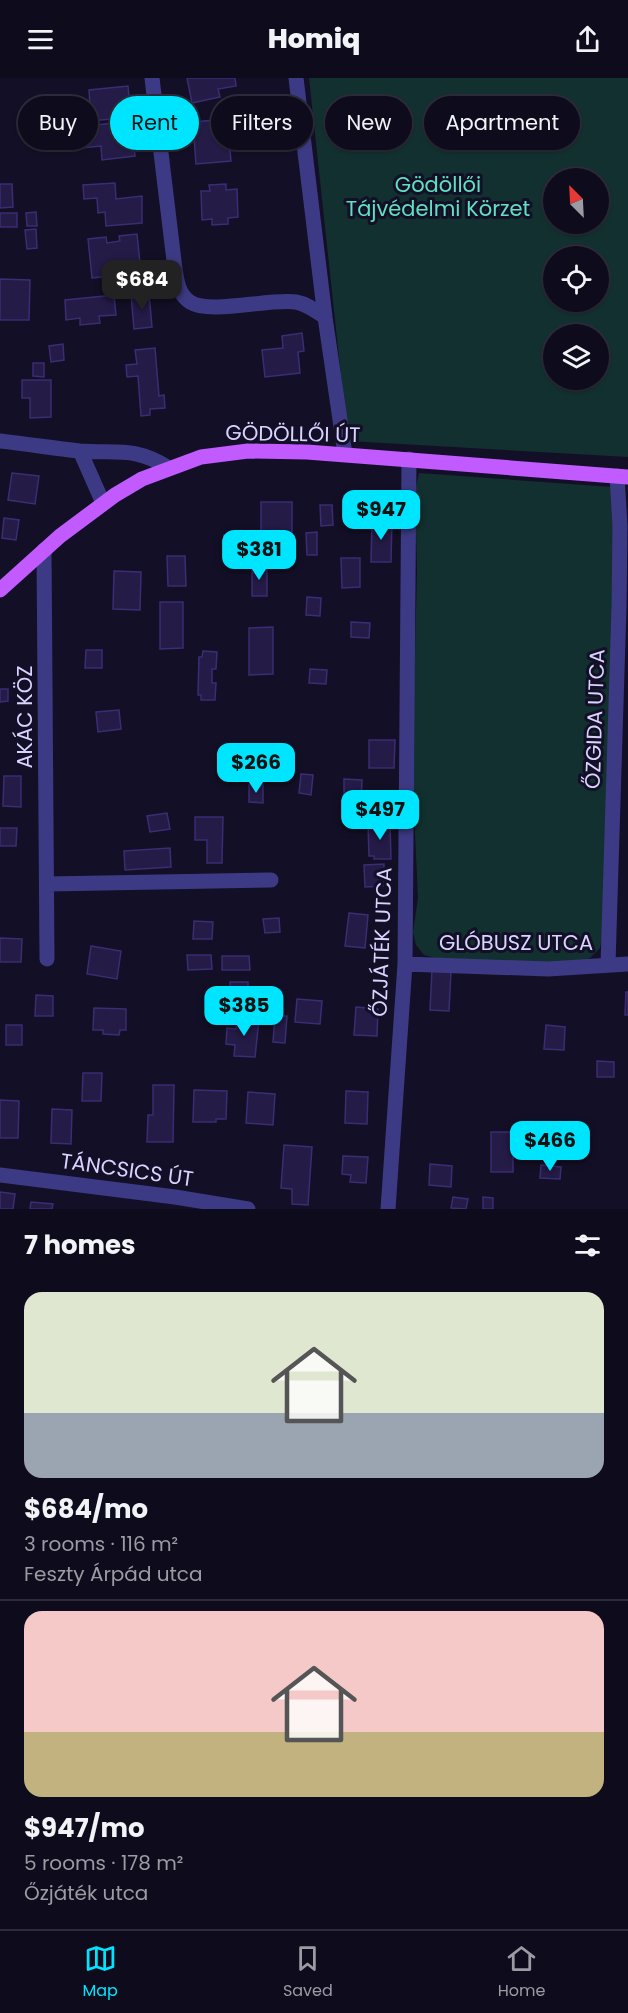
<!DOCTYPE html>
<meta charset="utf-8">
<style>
body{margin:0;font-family:Poppins,sans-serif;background:#171425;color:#f1f3f6;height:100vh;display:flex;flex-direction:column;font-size:22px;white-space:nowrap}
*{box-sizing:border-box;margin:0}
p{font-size:20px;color:#9b9ba3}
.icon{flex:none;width:33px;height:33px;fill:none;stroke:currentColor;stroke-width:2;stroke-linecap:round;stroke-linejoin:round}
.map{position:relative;height:1131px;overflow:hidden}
.drawer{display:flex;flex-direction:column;background:#0e0b1c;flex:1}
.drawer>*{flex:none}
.hud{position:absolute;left:18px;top:18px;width:592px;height:54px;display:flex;gap:12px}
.needle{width:39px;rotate:336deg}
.tools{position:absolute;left:543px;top:90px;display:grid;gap:12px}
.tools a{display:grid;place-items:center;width:66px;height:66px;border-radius:50%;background:#0e0b1c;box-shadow:0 2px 4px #0004,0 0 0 2px #2e2b3b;font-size:30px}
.price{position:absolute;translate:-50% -51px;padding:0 14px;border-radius:12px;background:#00e5ff;color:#111;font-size:20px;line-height:39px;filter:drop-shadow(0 2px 3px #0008)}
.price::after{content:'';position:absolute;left:50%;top:36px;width:18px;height:14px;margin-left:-9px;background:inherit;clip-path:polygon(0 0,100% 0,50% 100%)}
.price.on{background:#222;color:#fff}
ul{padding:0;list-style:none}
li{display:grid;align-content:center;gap:12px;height:318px;padding:0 24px}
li+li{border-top:2px solid #2e2b3b}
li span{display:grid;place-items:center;height:186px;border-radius:18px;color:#555}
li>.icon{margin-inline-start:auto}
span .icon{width:108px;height:108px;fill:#fffc;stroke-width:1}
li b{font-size:26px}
h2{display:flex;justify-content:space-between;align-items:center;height:72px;padding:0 24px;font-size:26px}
.pill{padding:0 21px;border-radius:27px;background:#0e0b1c;box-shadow:0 2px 4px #0004,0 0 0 2px #2e2b3b;font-size:21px;line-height:54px}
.pill.on{background:#00e5ff;color:#111}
header{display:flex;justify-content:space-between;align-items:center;height:78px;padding:0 24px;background:#0e0b1c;font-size:27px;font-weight:800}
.dock{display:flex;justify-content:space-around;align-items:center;height:84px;border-top:2px solid #2e2b3b;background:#0e0b1c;font-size:16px;color:#9b9ba3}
.dock a{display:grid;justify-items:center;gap:3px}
.dock .on{color:#00e5ff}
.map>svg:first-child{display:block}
.green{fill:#12302f;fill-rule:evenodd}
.building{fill:#241b47;stroke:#3b2d73;stroke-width:1.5}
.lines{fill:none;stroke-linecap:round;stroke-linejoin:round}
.minor{stroke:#3d3a85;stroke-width:15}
.major{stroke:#c25bff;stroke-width:15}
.labels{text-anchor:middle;stroke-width:6;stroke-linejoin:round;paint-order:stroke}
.park-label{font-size:21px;fill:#5fe0c0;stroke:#130f26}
.street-label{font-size:21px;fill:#d9d4ff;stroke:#130f26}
</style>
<header><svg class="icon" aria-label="menu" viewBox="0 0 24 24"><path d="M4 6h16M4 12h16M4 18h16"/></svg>Homiq<svg class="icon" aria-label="share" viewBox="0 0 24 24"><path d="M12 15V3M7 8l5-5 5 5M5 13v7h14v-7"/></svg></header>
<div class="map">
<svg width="628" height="1131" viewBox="0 0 628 1131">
<rect width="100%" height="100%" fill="#130f26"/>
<!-- green -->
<path class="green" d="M309 0H628V379L348 363ZM554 100H598V146H554ZM554 178H598V224H554ZM554 256H598V302H554Z
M419 395 612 409 618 452 605 843 600 870 590 880 567 887 439 881 424 877 416 867 413 854 418 820 412 692 417 492 415 414Z"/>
<!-- building -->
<path class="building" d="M187 0H235L236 8 218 11 220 19 192 25Z
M128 8 131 39 91 43 89 12Z
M227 41 231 83 196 86 193 44Z
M131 43 135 78 102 82 101 68 81 70 79 49Z
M115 105 116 121 142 118V145L106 148 105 134 98 135 97 120 84 121 83 107Z
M0 106H12L13 129 0 130Z
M226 106V112L237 111 238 139 228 140V146L212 147V141L202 142 201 113H210L209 107Z
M36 134 37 148H27L26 135Z
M0 135H17V149H0Z
M36 151 37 170 27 171 25 152Z
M137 156 141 195 124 196 123 191 109 192 110 198 92 200 88 161 106 159 107 165 120 163 119 158Z
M0 201 30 202 29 242H0Z
M149 215 152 249 134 251 131 217Z
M114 217 116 237 99 238 100 245 80 247V240L66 242 65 222Z
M302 255 304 273 298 274 300 295 265 299 262 272 283 270 282 258Z
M63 266 64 282 51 284 49 268Z
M155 270 159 318 164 317 165 330 150 331V337L141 338 138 298 127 299 126 287 137 286 135 272Z
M33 285H44V299L33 298Z
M22 302H51V339L30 340V320H22Z
M12 395 39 398 35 426 8 422Z
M261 424H292V458H261Z
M320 427H332L333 447 321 448Z
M4 440 19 442 16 462 2 460Z
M372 441H392L391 484H371Z
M317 454V477H307L306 455Z
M242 456V478H225L224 457Z
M167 478H185L186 508H168Z
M341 480H360V509L342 510Z
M252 488 267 489V518H252Z
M114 493 141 494 140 532 113 531Z
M307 519 321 520 320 538 306 537Z
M160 524H183V570L160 571Z
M351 544 370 545 369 560 351 559Z
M273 549V596L249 597V550Z
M86 572H102V590H85Z
M203 573 217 574 216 591H212V605H216L215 622H201V617H198L199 579H202Z
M310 591 327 592 326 606 309 605Z
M0 611H8V623L0 624Z
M119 632 121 651 98 654 96 634Z
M369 662H395L394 690H369Z
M301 696 313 697 311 717 299 715Z
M4 698H21V729L3 728Z
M344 701 362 702 361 724H344Z
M249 707H263V725L249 724Z
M167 735 170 751 150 754 147 738Z
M195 739H223L222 785H207V762H195Z
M390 745 391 781H374V778H369L368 746Z
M0 750H17L16 768H0Z
M170 770 171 789 125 792 124 773Z
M384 786V808L365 809 364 787Z
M349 835 368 837 365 870 345 868Z
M279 840 280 854 265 855 263 841Z
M194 843 213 844 212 861H193Z
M0 860 22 861 21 884H0Z
M91 868 121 873 117 901 87 896Z
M187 877H211L212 891 188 892Z
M222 878H249L250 892H222Z
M432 892 451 893 449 933 430 932Z
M230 904H248V921H230Z
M626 914H628V937H625Z
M36 917 53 918V938H35Z
M297 921 322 923 320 946 295 944Z
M356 929 378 931 377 958 354 957Z
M94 930 126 931V952H120L119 957 103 956V952H93Z
M275 938H287L285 965 273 964Z
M237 940 259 942 255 979 234 978 235 967 226 966 227 950 236 951Z
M6 947H22V967H6Z
M546 947 565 949 564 972 544 971Z
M597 983 614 984V999H597Z
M83 995H102L101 1023H82Z
M153 1007H174L173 1064H147L148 1037H153Z
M194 1012 227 1013 226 1041H216V1044H193Z
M346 1013 368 1014 367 1046 345 1045Z
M248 1014 275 1016 273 1047 246 1045Z
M0 1022 19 1023 18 1060H0Z
M52 1031 72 1032 71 1066 51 1065Z
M491 1054H530V1079H513V1094H491Z
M284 1067 312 1069 308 1127 292 1126V1111L281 1110Z
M343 1078 368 1079 366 1105 350 1104 351 1097 342 1096Z
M430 1086 452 1088 451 1109 429 1107Z
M541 1087 561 1089 560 1101 540 1100Z
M0 1114 15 1116 13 1131H0Z
M453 1119 468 1121 466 1131 451 1130Z
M483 1119 493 1120V1131H483Z
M31 1124 53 1126 52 1131H30Z"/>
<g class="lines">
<!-- minor -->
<path class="minor" d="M152 0 175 191C177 203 178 216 190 224 210 237 270 220 296 224 307 226 316 233 325 239
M296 0 325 239 345 376
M0 363C26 366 53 370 79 373 117 376 134 368 169 390
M80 373 103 425
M44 472 47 881
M47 806 271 802
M405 886 548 891 628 886
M608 886 619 529 620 448 617 398
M0 1097 175 1119 248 1131
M388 1131 405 886 409 381"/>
<!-- major -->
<path class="major" d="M0 512 60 458 115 417 142 401 201 379 248 373 307 374 628 399"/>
</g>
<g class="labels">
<!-- park labels -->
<g class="park-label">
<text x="438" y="114">Gödöllői<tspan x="438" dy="24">Tájvédelmi Körzet</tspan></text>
</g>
<!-- street labels -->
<g class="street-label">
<text transform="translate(293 356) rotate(1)" y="7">GÖDÖLLŐI ÚT</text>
<text transform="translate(25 639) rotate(-90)" y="7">AKÁC KÖZ</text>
<text transform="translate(595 641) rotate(-88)" y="7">ŐZGIDA UTCA</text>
<text transform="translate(382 864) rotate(-88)" y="7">ŐZJÁTÉK UTCA</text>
<text x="516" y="872">GLÓBUSZ UTCA</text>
<text transform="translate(127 1092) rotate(8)" y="7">TÁNCSICS ÚT</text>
</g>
</g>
</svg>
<div class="tools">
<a><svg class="needle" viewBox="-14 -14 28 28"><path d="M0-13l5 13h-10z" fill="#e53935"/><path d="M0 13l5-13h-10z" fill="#9b9ba3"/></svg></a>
<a><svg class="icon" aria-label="locate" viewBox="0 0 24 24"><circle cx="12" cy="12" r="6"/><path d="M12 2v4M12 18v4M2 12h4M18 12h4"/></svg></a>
<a><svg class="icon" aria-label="layers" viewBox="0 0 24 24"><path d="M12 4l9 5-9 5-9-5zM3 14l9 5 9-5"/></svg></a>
</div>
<b class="price on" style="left:142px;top:233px">$684</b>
<b class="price" style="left:381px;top:463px">$947</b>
<b class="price" style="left:259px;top:503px">$381</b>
<b class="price" style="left:256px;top:716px">$266</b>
<b class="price" style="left:380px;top:763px">$497</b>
<b class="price" style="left:244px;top:959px">$385</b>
<b class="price" style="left:550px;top:1094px">$466</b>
<div class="hud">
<a class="pill">Buy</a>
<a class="pill on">Rent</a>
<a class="pill">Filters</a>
<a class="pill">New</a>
<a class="pill">Apartment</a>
</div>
</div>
<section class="drawer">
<h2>7 homes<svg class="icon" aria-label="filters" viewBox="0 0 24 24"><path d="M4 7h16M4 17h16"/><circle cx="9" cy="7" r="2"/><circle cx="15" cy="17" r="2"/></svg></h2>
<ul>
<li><span style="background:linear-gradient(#dfe7d0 65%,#9aa5b1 0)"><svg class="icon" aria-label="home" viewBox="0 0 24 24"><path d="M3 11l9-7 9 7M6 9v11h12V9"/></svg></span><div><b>$684/mo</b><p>3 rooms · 116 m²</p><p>Feszty Árpád utca</p></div></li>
<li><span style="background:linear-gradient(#f6c9c9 65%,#c2b280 0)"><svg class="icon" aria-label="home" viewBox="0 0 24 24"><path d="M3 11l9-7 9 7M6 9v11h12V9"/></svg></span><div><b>$947/mo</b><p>5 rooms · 178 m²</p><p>Őzjáték utca</p></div></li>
</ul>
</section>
<nav class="dock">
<a class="on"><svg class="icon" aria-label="map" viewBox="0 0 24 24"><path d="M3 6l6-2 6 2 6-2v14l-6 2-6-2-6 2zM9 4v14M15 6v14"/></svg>Map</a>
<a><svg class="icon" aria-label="saved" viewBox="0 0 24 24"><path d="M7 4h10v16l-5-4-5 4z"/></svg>Saved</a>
<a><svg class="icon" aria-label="home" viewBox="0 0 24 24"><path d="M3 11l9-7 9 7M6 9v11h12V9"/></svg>Home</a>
</nav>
